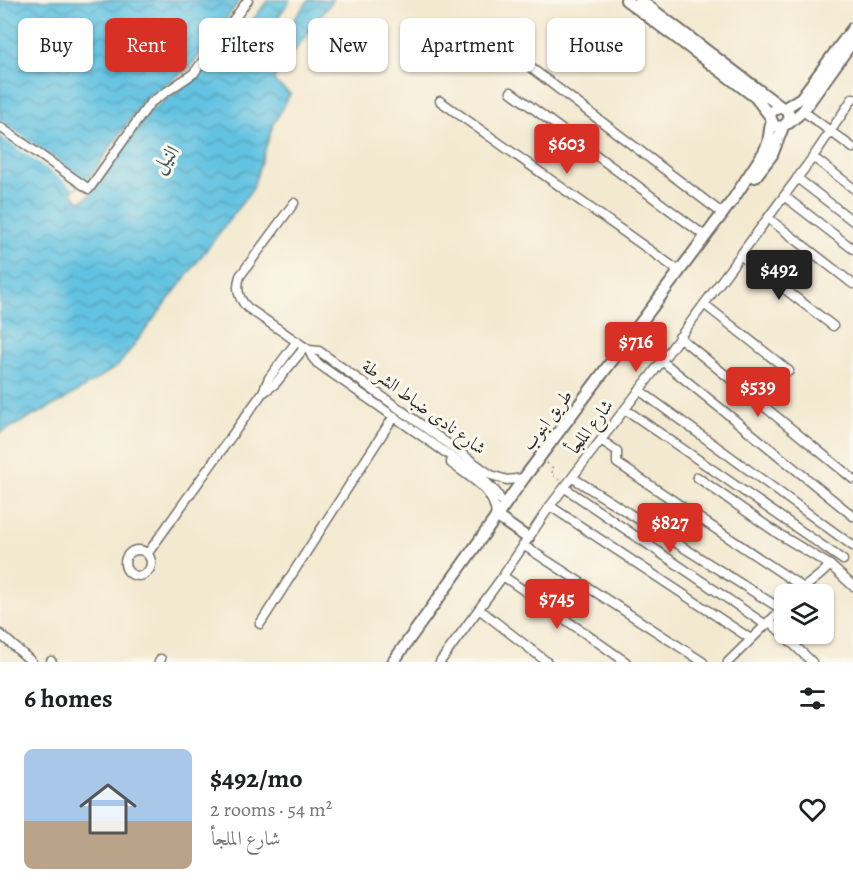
<!DOCTYPE html>
<meta charset="utf-8">
<style>
body{margin:0;font-family:Alegreya,Amiri,serif;background:#f6f6f6;color:#202124;height:100vh;display:flex;flex-direction:column;font-size:22px;white-space:nowrap}
*{box-sizing:border-box;margin:0}
p{font-size:20px;color:#757577}
.icon{flex:none;width:33px;height:33px;fill:none;stroke:currentColor;stroke-width:2;stroke-linecap:round;stroke-linejoin:round}
.map{position:relative;height:662px;overflow:hidden}
.panel{display:flex;flex-direction:column;background:#fff;flex:1}
.panel>*{flex:none}
.top-card{position:absolute;left:18px;top:18px;width:818px;height:54px;display:flex;gap:12px}
.fabs{position:absolute;left:774px;top:584px;display:grid;gap:12px}
.fabs a{display:grid;place-items:center;width:60px;height:60px;border-radius:9px;background:#fff;box-shadow:0 2px 4px #0004;font-size:30px}
.price{position:absolute;translate:-50% -51px;padding:0 14px;border-radius:6px;background:#d93025;color:#fff;font-size:20px;line-height:39px;filter:drop-shadow(0 2px 3px #0008)}
.price::after{content:'';position:absolute;left:50%;top:36px;width:18px;height:14px;margin-left:-9px;background:inherit;clip-path:polygon(0 0,100% 0,50% 100%)}
.price.on{background:#222;color:#fff}
ul{padding:0;list-style:none}
li{display:flex;align-items:center;gap:18px;height:150px;padding:0 24px}
li+li{border-top:2px solid #e0e0e0}
li span{display:grid;place-items:center;flex:none;width:168px;height:120px;border-radius:9px;color:#555}
li>.icon{margin-inline-start:auto}
span .icon{width:72px;height:72px;fill:#fffc;stroke-width:1}
li b{font-size:26px}
h2{display:flex;justify-content:space-between;align-items:center;height:72px;padding:0 24px;font-size:26px}
.tag{padding:0 21px;border-radius:9px;background:#fff;box-shadow:0 2px 4px #0004;font-size:21px;line-height:54px}
.tag.on{background:#d93025;color:#fff}
.map>svg:first-child{display:block}
.water{fill:url(#water-waves);stroke:#467686;stroke-width:1.5}
.pier{fill:#f3e9d0}
.lines{fill:none;stroke-linecap:round;stroke-linejoin:round}
.minor-casing{stroke:#716e65;stroke-width:11}
.major-casing{stroke:#716e65;stroke-width:14}
.path{stroke:#716e65;stroke-width:1.5;stroke-dasharray:1.5 4.5;stroke-linecap:butt}
.minor{stroke:#fff;stroke-width:8}
.major{stroke:#fff;stroke-width:10}
.labels{text-anchor:middle;stroke-width:6;stroke-linejoin:round;paint-order:stroke}
.street-label{font-size:18px;fill:#2b2b2b;stroke:#fbf7ec}
.water-label{font-size:20px;font-style:italic;fill:#3c5862;stroke:#fbf7ec}
</style>
<div class="map">
<svg width="853" height="662" viewBox="0 0 853 662">
<defs>
<pattern id="water-waves" width="16" height="10" patternUnits="userSpaceOnUse" patternTransform="scale(1.5)"><rect width="16" height="10" fill="#62c2e1"/><path d="M0 5q4-4 8 0t8 0" fill="none" stroke="#519eb7"/></pattern>
</defs>
<rect width="100%" height="100%" fill="#fbf7ec"/>
<filter id="ink" filterUnits="userSpaceOnUse"><feTurbulence type="fractalNoise" baseFrequency=".0167" numOctaves="2"/><feDisplacementMap in="SourceGraphic" scale="12" xChannelSelector="R" yChannelSelector="G"/><feConvolveMatrix kernelMatrix="1 2 1 2 8 2 1 2 1" color-interpolation-filters="sRGB"/></filter>
<filter id="wash" filterUnits="userSpaceOnUse"><feTurbulence type="fractalNoise" baseFrequency=".008" numOctaves="4" result="noise"/><feDisplacementMap in="SourceGraphic" scale="24" xChannelSelector="R" yChannelSelector="G"/><feGaussianBlur stdDeviation="1.35" result="paint"/><feColorMatrix in="noise" values="0 0 0 0 0 0 0 0 0 0 0 0 0 0 0 0 0 1.4 0 .05"/><feComposite in="paint" operator="in"/></filter>
<g filter="url(#wash)">
<rect width="100%" height="100%" fill="#f3e9d0"/>
<!-- water -->
<path class="water" d="M0 0H240L190 68 145 98 92 174 72 191V194L81 201 88 197 151 110 195 79 222 44 232 47 268 0H290L251 56V63L253 64 263 58 309 0H333L274 78 275 82 290 94 273 125 252 190 118 366 62 401 0 433Z"/>
<!-- pier -->
<path class="pier" d="M0 121 84 180 74 188 0 136Z"/>
</g>
<g filter="url(#ink)">
<g class="lines">
<defs>
<path id="minor" d="M518 58 723 214
M511 92 705 236
M440 101 679 271
M803 111 853 148
M0 127 89 189 150 103 194 73 248 0
M813 157 853 188
M797 178 853 221
M784 196 853 249
M294 203 240 276C236 288 238 299 248 308L309 350
M768 218 853 284
M740 255 833 326
M704 304 789 371
M679 337 853 479
M662 361 853 516
M639 390 853 546
M264 392 275 384 305 347
M625 409 843 560
M601 440 617 451V463L804 588
M452 457 451 463C470 478 495 489 496 516
M697 477 777 533 830 565 853 586
M573 478 781 609
M565 488 766 625
M504 505 496 492 482 478 317 363 312 357 309 350 319 351 491 475 507 480 524 478
M550 506 751 639
M523 545 703 662
M125 563a13 13 0 1 1 26 0a13 13 0 1 1-26 0Z
M148 553 263 392 269 378 297 341
M503 576 626 662
M797 594C808 583 820 577 830 565
M479 609 547 662
M769 621 812 662
M260 624 394 416
M0 634 32 662
M51 661 52 662
M159 662 161 659
M440 662 503 576 550 506 662 361 813 157 853 98
M728 662 784 607"/>
<path id="major" d="M626 0 755 97 770 116 774 126 783 127 790 119 788 111 781 107 772 111 770 116
M640 0 781 107
M785 108 801 98 853 28
M789 123 803 111 853 41
M755 177 772 155 783 127
M496 516 528 538
M393 662 524 478 732 201 764 152 768 143 771 123"/>
</defs>
<!-- minor casing -->
<use href="#minor" class="minor-casing"/>
<!-- major casing -->
<use href="#major" class="major-casing"/>
<!-- path -->
<path class="path" d="M547 463 554 469 551 474 559 480"/>
<!-- minor -->
<use href="#minor" class="minor"/>
<!-- major -->
<use href="#major" class="major"/>
</g>
</g>
<g class="labels">
<!-- street labels -->
<g class="street-label">
<text transform="translate(424 407) rotate(36)" y="6">شارع نادى ضباط الشرطة</text>
<text transform="translate(547 420) rotate(-53)" y="6">طريق ابنوب</text>
<text transform="translate(590 427) rotate(-53)" y="6">شارع الملجأ</text>
</g>
<!-- water labels -->
<g class="water-label">
<text transform="translate(165 158) rotate(-48)" y="7">النيل</text>
</g>
</g>
</svg>
<div class="fabs">
<a><svg class="icon" aria-label="layers" viewBox="0 0 24 24"><path d="M12 4l9 5-9 5-9-5zM3 14l9 5 9-5"/></svg></a>
</div>
<b class="price" style="left:567px;top:175px">$603</b>
<b class="price on" style="left:779px;top:301px">$492</b>
<b class="price" style="left:636px;top:373px">$716</b>
<b class="price" style="left:758px;top:418px">$539</b>
<b class="price" style="left:670px;top:554px">$827</b>
<b class="price" style="left:557px;top:630px">$745</b>
<div class="top-card">
<a class="tag">Buy</a>
<a class="tag on">Rent</a>
<a class="tag">Filters</a>
<a class="tag">New</a>
<a class="tag">Apartment</a>
<a class="tag">House</a>
</div>
</div>
<section class="panel">
<h2>6 homes<svg class="icon" aria-label="filters" viewBox="0 0 24 24"><path d="M4 7h16M4 17h16"/><circle cx="9" cy="7" r="2"/><circle cx="15" cy="17" r="2"/></svg></h2>
<ul>
<li><span style="background:linear-gradient(#a9c7e8 60%,#b9a48a 0)"><svg class="icon" aria-label="home" viewBox="0 0 24 24"><path d="M3 11l9-7 9 7M6 9v11h12V9"/></svg></span><div><b>$492/mo</b><p>2 rooms · 54 m²</p><p>شارع الملجأ</p></div><svg class="icon" aria-label="heart" viewBox="0 0 24 24"><path d="M12 20l-8-8c-3-5 5-10 8-4 3-6 11-1 8 4z"/></svg></li>
</ul>
</section>
